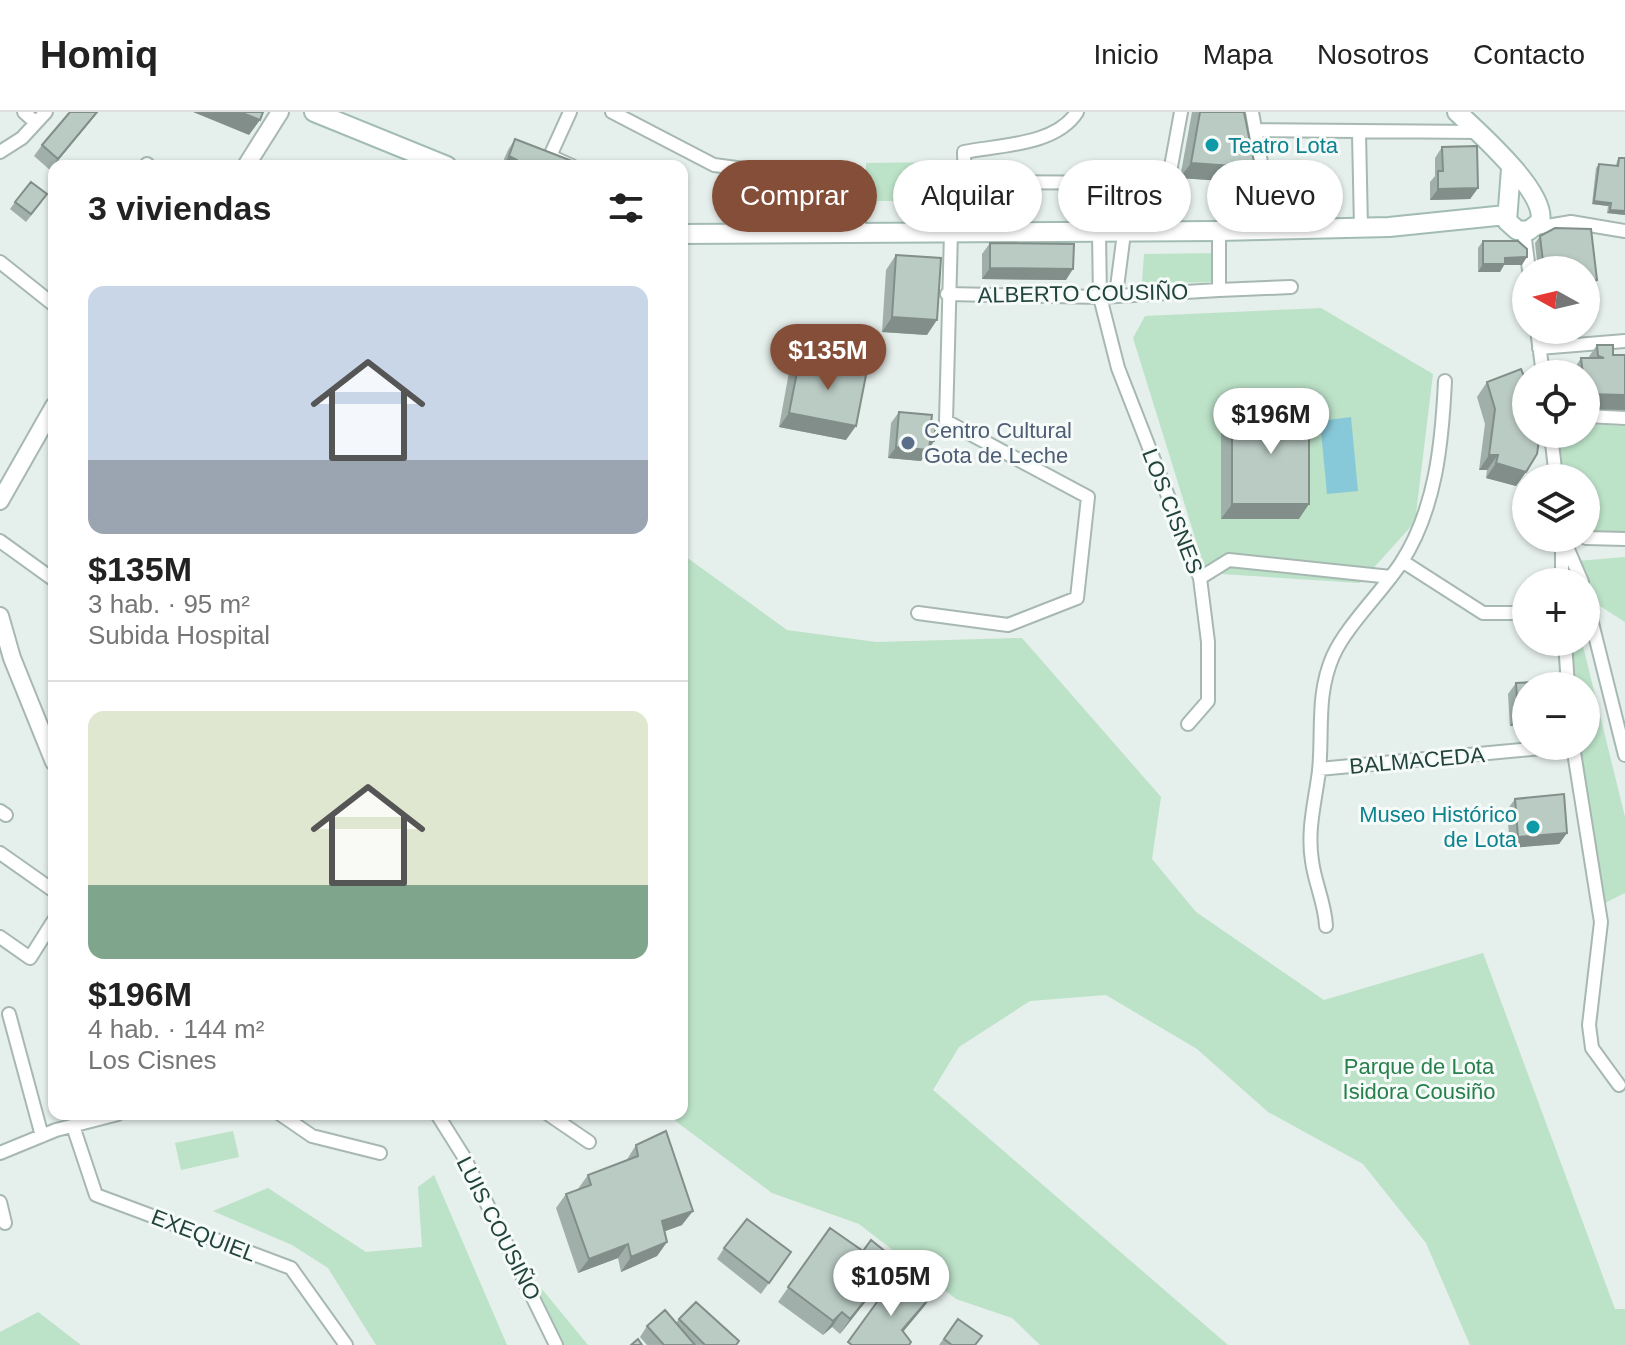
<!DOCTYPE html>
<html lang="es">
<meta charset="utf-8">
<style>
body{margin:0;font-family:Arial,sans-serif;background:#f6f6f6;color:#222;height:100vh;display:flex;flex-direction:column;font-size:30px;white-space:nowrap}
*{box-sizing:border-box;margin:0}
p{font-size:26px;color:#767676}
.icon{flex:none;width:44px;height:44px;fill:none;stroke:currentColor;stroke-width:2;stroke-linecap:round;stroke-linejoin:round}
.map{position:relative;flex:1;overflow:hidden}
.sheet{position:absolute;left:48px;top:48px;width:640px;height:960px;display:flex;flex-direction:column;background:#fff;border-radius:16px;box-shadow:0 2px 6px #0004}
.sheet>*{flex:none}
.banner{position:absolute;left:712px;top:48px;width:760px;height:72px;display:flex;gap:16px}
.needle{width:52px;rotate:278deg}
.controls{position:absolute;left:1512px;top:144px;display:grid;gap:16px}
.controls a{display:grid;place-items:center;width:88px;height:88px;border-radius:50%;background:#fff;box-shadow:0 2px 6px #0004;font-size:40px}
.price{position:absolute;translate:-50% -68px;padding:0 18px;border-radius:28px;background:#fff;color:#222;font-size:26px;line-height:52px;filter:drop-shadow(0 2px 4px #0008)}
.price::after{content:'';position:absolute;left:50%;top:48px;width:24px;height:18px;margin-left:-12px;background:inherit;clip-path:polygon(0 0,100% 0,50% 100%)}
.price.on{background:#854e38;color:#fff}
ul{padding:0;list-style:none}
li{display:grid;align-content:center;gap:16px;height:424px;padding:0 40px}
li+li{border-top:2px solid #e0e0e0}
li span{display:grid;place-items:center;height:248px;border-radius:16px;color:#555}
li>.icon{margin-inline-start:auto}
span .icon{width:144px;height:144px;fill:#fffc;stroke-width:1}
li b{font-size:34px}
h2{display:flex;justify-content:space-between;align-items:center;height:96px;padding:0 40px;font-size:34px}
.tag{padding:0 28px;border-radius:36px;background:#fff;box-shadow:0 2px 6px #0004;font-size:28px;line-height:72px}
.tag.on{background:#854e38;color:#fff}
header{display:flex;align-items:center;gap:48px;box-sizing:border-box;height:112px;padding:0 40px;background:#fff;border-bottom:2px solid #e0e0e0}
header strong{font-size:38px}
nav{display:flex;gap:44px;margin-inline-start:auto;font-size:28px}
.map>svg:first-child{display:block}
.green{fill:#bce2c8}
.water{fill:#88c9d9}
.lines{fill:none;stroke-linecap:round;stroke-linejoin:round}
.minor-casing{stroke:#a7b8b3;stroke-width:16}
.tertiary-casing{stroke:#a7b8b3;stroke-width:20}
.secondary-casing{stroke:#a2bcb4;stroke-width:22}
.minor{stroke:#fff;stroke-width:12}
.tertiary{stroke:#fff;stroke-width:16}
.secondary{stroke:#fff;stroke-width:18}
.wall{fill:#a0afa9}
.shaded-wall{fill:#828e89}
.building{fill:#bacbc4;stroke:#828e89;stroke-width:2}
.culture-dot{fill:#0f9aa8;stroke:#f6fbf9;stroke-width:3}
.service-dot{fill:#5c6f8a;stroke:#f6fbf9;stroke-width:3}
.labels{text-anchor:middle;stroke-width:6;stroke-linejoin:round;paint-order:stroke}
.culture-label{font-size:22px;fill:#0d838f;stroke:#f6fbf9;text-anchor:start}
.street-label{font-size:22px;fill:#22443c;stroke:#f6fbf9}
.service-label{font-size:22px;fill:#4e5e75;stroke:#f6fbf9;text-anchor:start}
.park-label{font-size:22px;fill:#277f4c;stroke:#f6fbf9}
</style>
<header>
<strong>Homiq</strong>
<nav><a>Inicio</a><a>Mapa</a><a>Nosotros</a><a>Contacto</a></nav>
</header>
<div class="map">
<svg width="1625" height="1233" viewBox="0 0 1625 1233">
<rect width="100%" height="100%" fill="#e5efeb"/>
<!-- green -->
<path class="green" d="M943 50 942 89H866V51Z
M1223 141 1221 170 1142 171 1144 142Z
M1321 196 1433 262 1415 410 1360 471 1206 461 1133 226 1145 204Z
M1586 312 1625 314V420L1586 421V366H1560L1554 322H1586Z
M682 442 787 518 876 530 1022 526 1161 685 1152 747 1196 800 1324 888 1483 841 1615 1197H1625V1233H1470L1426 1131 1363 1052 1268 1000 1197 937 1106 883 1030 889 959 935 933 978 1228 1233H1040L1012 1206 956 1187 859 1112 772 1081 670 1005 667 1002H682Z
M1625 445V510L1592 489 1578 449Z
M1572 530H1582L1625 705V781L1603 792 1585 686 1581 634H1586V574H1575Z
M233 1019 239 1045 181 1058 175 1031Z
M434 1063 507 1233H376L328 1156 292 1133 213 1099 268 1076 366 1140 422 1135 418 1075Z
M513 1142 588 1233H556Z
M38 1200 81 1233H0V1220Z"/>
<!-- water -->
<path class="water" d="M1351 305 1358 379 1327 382 1320 309Z"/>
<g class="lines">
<defs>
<path id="minor" d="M24 0 36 11
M570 0 550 44 572 54
M612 0 714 53 853 71 860 119
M1252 0 1273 118
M1255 18 1479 20
M1359 21 1361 116
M0 40 22 26 46 0
M147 52 149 54
M965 70 1168 71
M1535 116 1571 110 1625 119
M966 120 964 40C1001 33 1056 33 1077 0
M1524 120 1529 158
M1099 121 1100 185 1118 256 1200 466 1208 530V589L1188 612
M1166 121 1168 71 1181 0
M0 150 54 193
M1219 178 1291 175
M947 182 1100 185 1219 178V119
M1116 183 1124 121
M1537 218 1543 262
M1539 236 1625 229
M1586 304 1625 306
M1551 322 1556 366
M1563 426 1582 470
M1586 426 1625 427
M0 429 54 468
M1402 449 1483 501H1526
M1200 466 1229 448 1391 465
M1562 470V429
M1586 487 1625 643
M918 501 1008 513 1077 486 1088 385 946 309 951 120
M1565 530 1568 574
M1573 634 1601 810 1589 913 1592 936 1619 973
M1319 657 1563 634
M0 699 6 703
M0 741 54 779
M1326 814C1325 791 1315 772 1312 749 1307 718 1315 690 1319 659 1323 619 1316 583 1333 544 1347 513 1382 480 1401 451 1436 397 1442 331 1445 269
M0 825 30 846 54 808
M9 902 42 1024
M280 1002 312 1024 380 1041
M437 1002 464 1045 556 1233
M548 1002 589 1030
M73 1014 96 1083 291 1156 346 1233
M0 1041 56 1018 118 1002
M0 1090 5 1111"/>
<path id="tertiary" d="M246 54 280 0
M0 389 54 294
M0 504 12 546 54 650"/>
<path id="secondary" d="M314 0 447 54
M1457 0C1478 20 1548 81 1540 110L1528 119 1517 118 1507 109 1511 57
M682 122 1219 119 1389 115 1506 103"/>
</defs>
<!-- minor casing -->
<use href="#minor" class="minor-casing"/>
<!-- tertiary casing -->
<use href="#tertiary" class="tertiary-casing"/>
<!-- secondary casing -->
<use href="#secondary" class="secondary-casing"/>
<!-- minor -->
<use href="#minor" class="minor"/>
<!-- tertiary -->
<use href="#tertiary" class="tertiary"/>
<!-- secondary -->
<use href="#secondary" class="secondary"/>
</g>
<!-- wall -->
<path class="wall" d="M98 0 50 58 34 44 42 33Z
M1192 0H1244L1254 50 1243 65 1223 69 1180 66Z
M515 27 585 54H501L508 38Z
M1442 35 1478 76 1470 87 1430 88V70L1435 64V46Z
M1619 46 1625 103 1607 101 1608 94 1592 92 1596 56 1599 52 1616 54 1617 49Z
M15 90H42L26 110 10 97Z
M1555 116 1591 117 1597 168 1592 176H1586V158H1538L1535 131 1540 124Z
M1483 129 1522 153H1504L1500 160H1478V136Z
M990 131 1066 168 982 167V142Z
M896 143 927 223 882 220 886 158Z
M1597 233 1613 243 1625 298 1586 297V262H1571L1581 246H1588Z
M800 245 846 328 779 315 789 260Z
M1487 270 1526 360 1516 374 1486 366 1487 358H1479L1485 312 1477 285Z
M1232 297 1299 407H1221V311Z
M899 300 931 311 934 329 921 349 888 346 891 311Z
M1516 571 1526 613 1510 614 1508 582Z
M1515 687 1567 721 1559 732 1510 736 1507 698Z
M636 1033 682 1113 665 1119 667 1130 657 1144 621 1160 618 1146 578 1161 556 1096 566 1082 578 1077 588 1063 626 1049Z
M830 1116 863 1139 897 1149 840 1222 832 1215 823 1223 778 1190Z
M724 1136 791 1140 761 1182 717 1147Z
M679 1207 736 1233H647L640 1225 647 1214 676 1211Z
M958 1207 975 1233H939Z"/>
<!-- shaded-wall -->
<path class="shaded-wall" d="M97 0H98L50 58 58 47Z
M193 0H240L260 8 249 23Z
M509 44 517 48 513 54H502Z
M1254 50 1243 65 1223 69 1180 66 1191 51Z
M1478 76 1470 87 1430 88 1438 77Z
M1594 89 1611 91 1608 94 1592 92Z
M1610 98 1625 99V103L1607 101Z
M1527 145 1522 153H1504L1500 160H1478L1483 152 1505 146Z
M990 156 1073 157 1066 168 982 167Z
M1597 168 1592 176H1586V170Z
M892 205 937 208 927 223 882 220Z
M1586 282 1625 283V298L1586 297Z
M789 301 856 314 846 328 779 315Z
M930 329H934L921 349 888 346 896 335Z
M1489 343H1498L1487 358H1479Z
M1496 351 1526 360 1516 374 1486 366Z
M1232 392H1309L1299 407H1221Z
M1518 603H1526V613L1510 614Z
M1567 721 1559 732 1510 736 1518 725Z
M693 1099 682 1113 652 1124 662 1109Z
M667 1130 657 1144 621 1160 631 1145Z
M628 1132 618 1146 578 1161 589 1147Z
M897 1149 886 1164 840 1222 850 1207Z
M933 1182 923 1196 892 1233 902 1218Z
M842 1200 832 1215 823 1223 833 1209Z"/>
<!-- building -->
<path class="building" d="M70 0H97L58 47 42 33Z
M240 0H263L260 8Z
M1200 0H1244L1254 50 1233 54 1191 51Z
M515 27 585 54H515L517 48 509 44Z
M1477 34 1478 76 1438 77V59H1443L1442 35Z
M1619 46H1625V99L1610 98 1611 91 1594 89 1599 52 1618 54Z
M31 70 47 82 31 102 15 90Z
M1555 116 1591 117 1597 168 1586 170V158H1544L1540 124Z
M1483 129H1518L1527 137V145L1505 146V152H1483Z
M990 131 1074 132 1073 157 990 156Z
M896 143 941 146 937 208 892 205Z
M1597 233H1613V243H1625V283L1586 282V262H1583L1581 246H1604L1598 244Z
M800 245 867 258 856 314 789 301Z
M1521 257 1526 269V322H1540L1537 342 1526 360 1496 351 1498 343H1489L1495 297 1487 270Z
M1309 296V392H1232V297Z
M899 300 932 303 931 311H936L934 329H930L929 338 896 335Z
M1554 569V574H1526V603H1518L1516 571Z
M1564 682 1567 721 1518 725 1515 687Z
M666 1019 693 1099 662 1109 667 1130 631 1145 628 1132 589 1147 566 1082 591 1073 588 1063 638 1044 636 1033Z
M747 1107 791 1140 769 1171 724 1136Z
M830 1116 863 1139 871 1128 897 1149 850 1207 842 1200 833 1209 788 1175Z
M917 1168 933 1182 902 1218 911 1230 909 1233H852L848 1230 888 1175 903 1186Z
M696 1190 739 1229 736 1233H705L679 1207Z
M665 1198 695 1233H664L647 1214Z
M958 1207 982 1224 975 1233H952L944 1227Z
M638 1227 642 1233H631Z"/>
<!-- markers -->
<g class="culture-dot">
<circle cx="1212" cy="33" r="8"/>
<circle cx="1533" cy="715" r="8"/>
</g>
<circle class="service-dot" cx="908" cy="331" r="8"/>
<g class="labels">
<!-- culture labels -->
<g class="culture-label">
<text x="1228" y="41">Teatro Lota</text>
<text x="1517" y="710" text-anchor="end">Museo Histórico<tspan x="1517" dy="25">de Lota</tspan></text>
</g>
<!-- street labels -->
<g class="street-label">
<text transform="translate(1083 181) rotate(-1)" y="8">ALBERTO COUSIÑO</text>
<text transform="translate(1173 399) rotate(69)" y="8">LOS CISNES</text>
<text transform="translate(1417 648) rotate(-5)" y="8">BALMACEDA</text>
<text transform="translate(499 1116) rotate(63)" y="8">LUIS COUSIÑO</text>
<text transform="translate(204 1123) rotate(21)" y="8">EXEQUIEL</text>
</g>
<!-- service labels -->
<g class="service-label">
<text x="924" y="326">Centro Cultural<tspan x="924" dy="25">Gota de Leche</tspan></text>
</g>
<!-- park labels -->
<g class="park-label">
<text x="1419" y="962">Parque de Lota<tspan x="1419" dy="25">Isidora Cousiño</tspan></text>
</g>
</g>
</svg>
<div class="controls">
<a><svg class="needle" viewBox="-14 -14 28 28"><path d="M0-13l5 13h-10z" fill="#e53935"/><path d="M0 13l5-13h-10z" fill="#767676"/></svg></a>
<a><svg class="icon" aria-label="locate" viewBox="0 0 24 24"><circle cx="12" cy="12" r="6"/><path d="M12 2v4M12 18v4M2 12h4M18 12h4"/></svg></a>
<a><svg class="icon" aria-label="layers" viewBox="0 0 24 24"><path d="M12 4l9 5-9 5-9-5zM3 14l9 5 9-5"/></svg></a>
<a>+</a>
<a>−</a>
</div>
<b class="price on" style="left:828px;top:280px">$135M</b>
<b class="price" style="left:1271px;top:344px">$196M</b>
<b class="price" style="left:891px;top:1206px">$105M</b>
<div class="banner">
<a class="tag on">Comprar</a>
<a class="tag">Alquilar</a>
<a class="tag">Filtros</a>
<a class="tag">Nuevo</a>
</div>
<section class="sheet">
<h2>3 viviendas<svg class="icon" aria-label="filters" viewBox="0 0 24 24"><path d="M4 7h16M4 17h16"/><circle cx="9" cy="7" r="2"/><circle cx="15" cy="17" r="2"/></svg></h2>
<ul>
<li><span style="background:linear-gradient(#c9d6e8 70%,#9aa5b1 0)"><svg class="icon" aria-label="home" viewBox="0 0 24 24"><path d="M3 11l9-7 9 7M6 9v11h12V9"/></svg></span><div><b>$135M</b><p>3 hab. · 95 m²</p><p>Subida Hospital</p></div></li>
<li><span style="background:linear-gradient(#dfe7d0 70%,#7fa58c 0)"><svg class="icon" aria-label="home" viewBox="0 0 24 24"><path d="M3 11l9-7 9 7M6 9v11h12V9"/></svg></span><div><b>$196M</b><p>4 hab. · 144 m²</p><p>Los Cisnes</p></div></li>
</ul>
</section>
</div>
